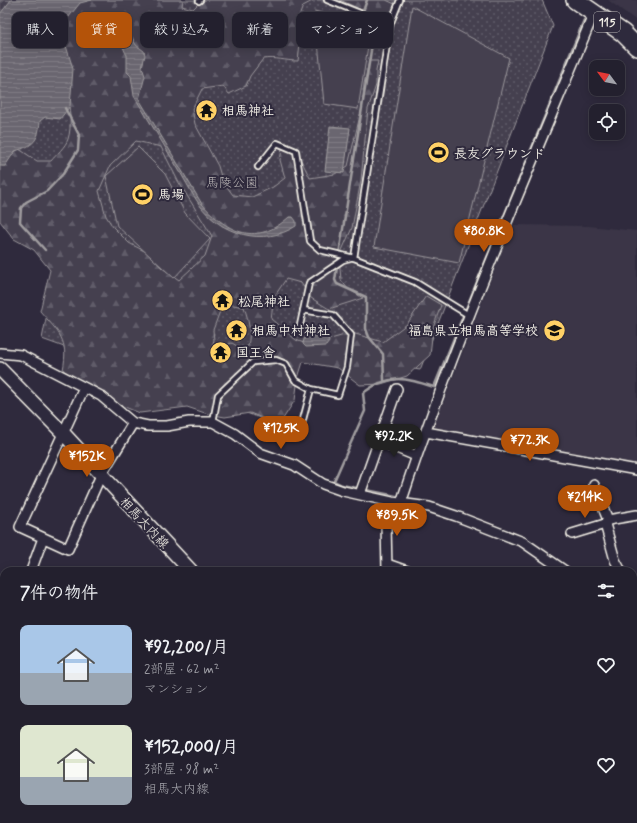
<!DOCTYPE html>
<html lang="ja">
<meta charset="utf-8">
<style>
body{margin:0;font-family:Mynerve,"Klee One",sans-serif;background:#2b2836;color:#f1f3f6;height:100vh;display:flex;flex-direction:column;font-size:15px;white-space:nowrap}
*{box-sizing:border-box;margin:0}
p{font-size:13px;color:#a3a3aa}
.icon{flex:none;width:22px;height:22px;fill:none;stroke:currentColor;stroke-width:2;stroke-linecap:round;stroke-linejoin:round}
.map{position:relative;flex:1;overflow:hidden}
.sheet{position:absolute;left:0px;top:567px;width:637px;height:256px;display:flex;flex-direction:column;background:#23202e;border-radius:12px 12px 0 0;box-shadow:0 2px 10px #0003,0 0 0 1px #403e4a}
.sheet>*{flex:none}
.hud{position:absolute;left:12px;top:12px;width:400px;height:36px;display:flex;gap:8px}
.needle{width:26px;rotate:302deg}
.controls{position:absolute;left:589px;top:60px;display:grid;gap:8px}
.controls a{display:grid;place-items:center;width:36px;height:36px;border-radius:8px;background:#23202e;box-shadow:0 2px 10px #0003,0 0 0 1px #403e4a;font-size:20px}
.price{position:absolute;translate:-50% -34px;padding:0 9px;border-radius:14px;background:#b45309;color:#fff;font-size:13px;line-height:26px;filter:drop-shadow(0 1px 2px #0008)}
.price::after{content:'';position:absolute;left:50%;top:24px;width:12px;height:9px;margin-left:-6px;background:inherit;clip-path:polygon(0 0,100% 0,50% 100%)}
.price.current{background:#222;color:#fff}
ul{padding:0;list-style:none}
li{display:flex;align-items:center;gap:12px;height:100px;padding:0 20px}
li span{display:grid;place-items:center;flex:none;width:112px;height:80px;border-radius:8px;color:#555}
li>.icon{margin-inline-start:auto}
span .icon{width:48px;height:48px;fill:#fffc;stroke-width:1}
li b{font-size:17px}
h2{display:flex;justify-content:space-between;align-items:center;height:48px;padding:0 20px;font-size:17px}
.tag{padding:0 14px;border-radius:8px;background:#23202e;box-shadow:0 2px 10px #0003,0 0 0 1px #403e4a;font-size:14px;line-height:36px}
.tag.current{background:#b45309;color:#fff}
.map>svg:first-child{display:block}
.built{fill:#3b3647}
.grass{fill:url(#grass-dots);stroke:#9c989c}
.forest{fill:url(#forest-firs);stroke:#9c989c;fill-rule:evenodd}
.pitch{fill:#454050;stroke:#9c989c}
.water{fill:url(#water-rules);stroke:#a19ea0}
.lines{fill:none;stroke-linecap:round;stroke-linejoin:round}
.stream{stroke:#a19ea0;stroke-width:2.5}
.lane-casing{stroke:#f4f1e8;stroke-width:8}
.street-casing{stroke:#f4f1e8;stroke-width:12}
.secondary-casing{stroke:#f4f1e8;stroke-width:16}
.highway-casing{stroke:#f4f1e8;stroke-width:20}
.lane{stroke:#2f2a3d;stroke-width:4.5}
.street{stroke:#2f2a3d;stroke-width:9}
.secondary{stroke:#2f2a3d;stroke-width:13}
.highway{stroke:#2f2a3d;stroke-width:17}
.labels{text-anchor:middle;stroke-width:4;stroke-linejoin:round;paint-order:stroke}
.shield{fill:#2f2a3d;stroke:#b9b5b5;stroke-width:1}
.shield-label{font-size:12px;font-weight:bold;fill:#f4f1e8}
.poi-label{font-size:13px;font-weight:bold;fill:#f4f1e8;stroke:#2f2a3d;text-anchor:start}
.park-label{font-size:13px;fill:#b7b3b3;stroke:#2f2a3d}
.street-label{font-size:13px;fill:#f4f1e8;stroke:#2f2a3d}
</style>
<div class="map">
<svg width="637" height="823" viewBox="0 0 637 823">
<defs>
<pattern id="grass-dots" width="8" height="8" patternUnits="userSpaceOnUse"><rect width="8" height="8" fill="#454050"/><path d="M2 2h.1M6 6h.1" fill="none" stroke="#605c69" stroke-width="1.8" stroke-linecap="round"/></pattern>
<pattern id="forest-firs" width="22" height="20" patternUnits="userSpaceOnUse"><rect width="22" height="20" fill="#454050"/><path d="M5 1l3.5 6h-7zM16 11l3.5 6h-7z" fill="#605c69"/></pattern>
<pattern id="water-rules" width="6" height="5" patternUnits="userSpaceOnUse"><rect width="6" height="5" fill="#6a6670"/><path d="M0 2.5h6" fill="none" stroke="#807c84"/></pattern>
</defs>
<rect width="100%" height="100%" fill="#2f2a3d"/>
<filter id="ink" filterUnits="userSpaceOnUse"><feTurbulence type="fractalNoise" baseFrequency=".025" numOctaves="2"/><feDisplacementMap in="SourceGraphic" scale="8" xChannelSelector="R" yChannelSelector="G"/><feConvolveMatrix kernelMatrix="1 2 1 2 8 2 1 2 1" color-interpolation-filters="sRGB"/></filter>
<g filter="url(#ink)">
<!-- built -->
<path class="built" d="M608 0H637V21Z
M512 225 588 226 637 231V464L433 429Z"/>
<!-- grass -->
<path class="grass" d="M0 0H542L553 26 420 370 298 351 274 423 42 339 61 242 0 199Z"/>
<!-- forest -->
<path class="forest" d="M78 0H183L182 6 193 9 202 0H314L303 6 297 22 300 43 298 61C285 61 276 57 263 59L250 76 246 86 229 94 223 86 202 89 192 109 195 124 218 166 222 180 233 195 252 197 273 187 285 178 280 160 282 149 297 152 310 178 335 174 348 166 362 107 364 84 369 61H378L376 71V85L368 109 361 180 352 228 339 257 341 280 348 289 363 298 329 309 311 298 301 283 286 279 274 297 271 319 296 340 309 345 352 333 383 342 407 324 426 296 441 305 433 328 430 355 407 376 381 384 360 385 338 368 303 362 298 378 295 400 281 422 269 421 250 413 225 417 208 414 187 407 140 413 122 406 63 370C69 339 59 333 40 311L50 270 34 250 14 239 0 221V162L19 149 37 161H51C56 155 66 146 68 139 76 115 60 65 54 40ZM136 141 161 147 178 181 212 236 205 256 179 280 162 268 148 253 129 243 113 227 106 216 99 191 110 166ZM223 303 244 307C249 321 251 332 248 346L242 349 232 343 211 350 214 340 213 330Z
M340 0H386L397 5 387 16 366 12Z
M174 819H312L310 823H175Z"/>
<!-- pitch -->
<path class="pitch" d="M412 6 509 58 459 263 374 247Z
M315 11 371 27 358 109 324 104Z
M138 147 165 174 185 213 210 239 174 278 117 226 106 176Z"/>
<!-- water -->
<path class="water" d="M11 0H92L80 3 68 18 64 39 73 69 70 106 60 119 45 117 40 121C38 142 34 145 15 151L5 166H0V14Z
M129 31 136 45 144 51 145 55 142 67 145 76 139 99 202 204C229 234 257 246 289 217H293L296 221V226C264 247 220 235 199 204 190 191 183 176 174 162 161 140 147 118 134 96L131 76 127 72V55C123 50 120 37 123 32Z
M330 126 350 128 344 173 325 171Z
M322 335 328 338 329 342 326 346 306 347 303 344 304 339 307 336Z"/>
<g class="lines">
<!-- stream -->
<path class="stream" d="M367 0 360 20 375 25 335 280 337 284 366 297V329L369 337 383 354 384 380
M45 250 20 222 21 208 26 202 47 191 63 174 78 150 79 135 65 108
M396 496 342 485 334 481 365 411 363 393C389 373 405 378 434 387L584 20"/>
<defs>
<path id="lane" d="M327 0 390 25
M199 1 200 0
M258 167 277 143 296 151 310 241 320 250 354 258 415 282 470 316
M354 258 390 25 400 0
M299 330 309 283 343 260 350 258
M213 422 218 395 253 362 276 360 286 364 295 380 311 389 338 395 347 367 351 335 333 315 303 310
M300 431 311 389"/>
<path id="street" d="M0 353 21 355 101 396 133 423
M84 388 20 527 68 549 101 475 133 423 148 426H167L189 422H213L235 434 260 453 294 465 323 484 343 491 392 502 429 507 456 516 523 542 565 571
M426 432 637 470
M380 441 416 456
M594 485 608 520 605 524 615 560 621 571
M360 494 397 389
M401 503C456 336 527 175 594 13
M608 520 637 515
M572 534 605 524
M387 564 407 571
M31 571 43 538
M387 571 386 523 392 502
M633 597 637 596
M633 662H637
M0 706 4 705
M0 813 4 812
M20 819 21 823
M183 819 189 823
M358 819 366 823
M112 823 114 819
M337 823 338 819
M428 823 429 819
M637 823 635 820 637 808"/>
<path id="secondary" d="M0 369 63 433 191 571
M457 819 466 823"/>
<path id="highway" d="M575 0 623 33 637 47"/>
</defs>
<!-- lane casing -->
<use href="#lane" class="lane-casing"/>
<!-- street casing -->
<use href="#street" class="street-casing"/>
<!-- secondary casing -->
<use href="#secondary" class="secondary-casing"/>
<!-- highway casing -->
<use href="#highway" class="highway-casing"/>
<!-- lane -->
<use href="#lane" class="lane"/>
<!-- street -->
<use href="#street" class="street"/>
<!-- secondary -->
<use href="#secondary" class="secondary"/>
<!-- highway -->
<use href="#highway" class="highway"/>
</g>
</g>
<!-- icons -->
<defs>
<symbol id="temple-disc" viewBox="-11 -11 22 22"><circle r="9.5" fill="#ffd166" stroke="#2f2a3d"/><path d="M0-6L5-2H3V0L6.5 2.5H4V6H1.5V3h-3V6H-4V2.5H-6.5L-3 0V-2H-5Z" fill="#111"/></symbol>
<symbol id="stadium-disc" viewBox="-11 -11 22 22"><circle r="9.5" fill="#ffd166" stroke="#2f2a3d"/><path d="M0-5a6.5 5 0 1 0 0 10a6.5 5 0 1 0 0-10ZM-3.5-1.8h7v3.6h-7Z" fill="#111"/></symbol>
<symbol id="school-disc" viewBox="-11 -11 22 22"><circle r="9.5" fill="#ffd166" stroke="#2f2a3d"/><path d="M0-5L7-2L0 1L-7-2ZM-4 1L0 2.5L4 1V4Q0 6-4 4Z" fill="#111"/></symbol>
</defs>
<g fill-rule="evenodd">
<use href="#temple-disc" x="194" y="98" width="25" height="25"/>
<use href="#stadium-disc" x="426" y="140" width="25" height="25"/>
<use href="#stadium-disc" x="130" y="182" width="25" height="25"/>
<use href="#temple-disc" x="210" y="288" width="25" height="25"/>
<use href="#temple-disc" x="224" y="318" width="25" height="25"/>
<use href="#school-disc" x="542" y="318" width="25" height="25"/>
<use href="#temple-disc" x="208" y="340" width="25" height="25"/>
</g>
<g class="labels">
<!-- shield labels -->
<rect class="shield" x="594" y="12" width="26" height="20" rx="3"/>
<g class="shield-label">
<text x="607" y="26">115</text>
</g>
<!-- poi labels -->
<g class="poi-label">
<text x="222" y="115">相馬神社</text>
<text x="454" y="158">長友グラウンド</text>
<text x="158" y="199">馬場</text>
<text x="238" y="306">松尾神社</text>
<text x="252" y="335">相馬中村神社</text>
<text x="538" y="335" text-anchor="end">福島県立相馬高等学校</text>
<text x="236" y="357">国王舎</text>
</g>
<!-- park labels -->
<g class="park-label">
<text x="232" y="187">馬陵公園</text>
</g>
<!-- street labels -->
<g class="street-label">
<text transform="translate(145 522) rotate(47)" y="5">相馬大内線</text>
</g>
</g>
</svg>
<div class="controls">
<a><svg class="needle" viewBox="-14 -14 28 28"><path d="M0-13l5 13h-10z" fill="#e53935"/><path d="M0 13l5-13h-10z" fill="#a3a3aa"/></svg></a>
<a><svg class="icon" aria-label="locate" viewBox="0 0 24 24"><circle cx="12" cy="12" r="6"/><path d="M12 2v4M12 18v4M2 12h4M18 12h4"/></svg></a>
</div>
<b class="price" style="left:484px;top:253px">¥80.8K</b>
<b class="price" style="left:281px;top:450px">¥125K</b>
<b class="price current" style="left:394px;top:458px">¥92.2K</b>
<b class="price" style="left:530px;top:462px">¥72.3K</b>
<b class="price" style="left:87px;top:478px">¥152K</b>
<b class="price" style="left:585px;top:519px">¥214K</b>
<b class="price" style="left:397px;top:537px">¥89.5K</b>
<div class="hud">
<a class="tag">購入</a>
<a class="tag current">賃貸</a>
<a class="tag">絞り込み</a>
<a class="tag">新着</a>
<a class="tag">マンション</a>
</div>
<section class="sheet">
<h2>7件の物件<svg class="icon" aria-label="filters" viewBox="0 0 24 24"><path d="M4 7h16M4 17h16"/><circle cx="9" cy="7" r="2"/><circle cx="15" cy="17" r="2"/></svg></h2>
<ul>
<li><span style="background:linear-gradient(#a9c7e8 60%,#9aa5b1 0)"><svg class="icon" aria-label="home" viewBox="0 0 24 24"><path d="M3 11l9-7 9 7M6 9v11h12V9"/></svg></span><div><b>¥92,200/月</b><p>2部屋 · 62 m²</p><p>マンション</p></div><svg class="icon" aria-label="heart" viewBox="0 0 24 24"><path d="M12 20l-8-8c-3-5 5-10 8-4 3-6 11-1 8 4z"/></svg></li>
<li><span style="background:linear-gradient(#dfe7d0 65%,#9aa5b1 0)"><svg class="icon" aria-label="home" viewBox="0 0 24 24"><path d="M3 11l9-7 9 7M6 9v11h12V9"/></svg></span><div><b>¥152,000/月</b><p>3部屋 · 98 m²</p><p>相馬大内線</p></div><svg class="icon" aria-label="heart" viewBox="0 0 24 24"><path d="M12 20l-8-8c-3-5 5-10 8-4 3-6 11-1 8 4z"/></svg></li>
</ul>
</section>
</div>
